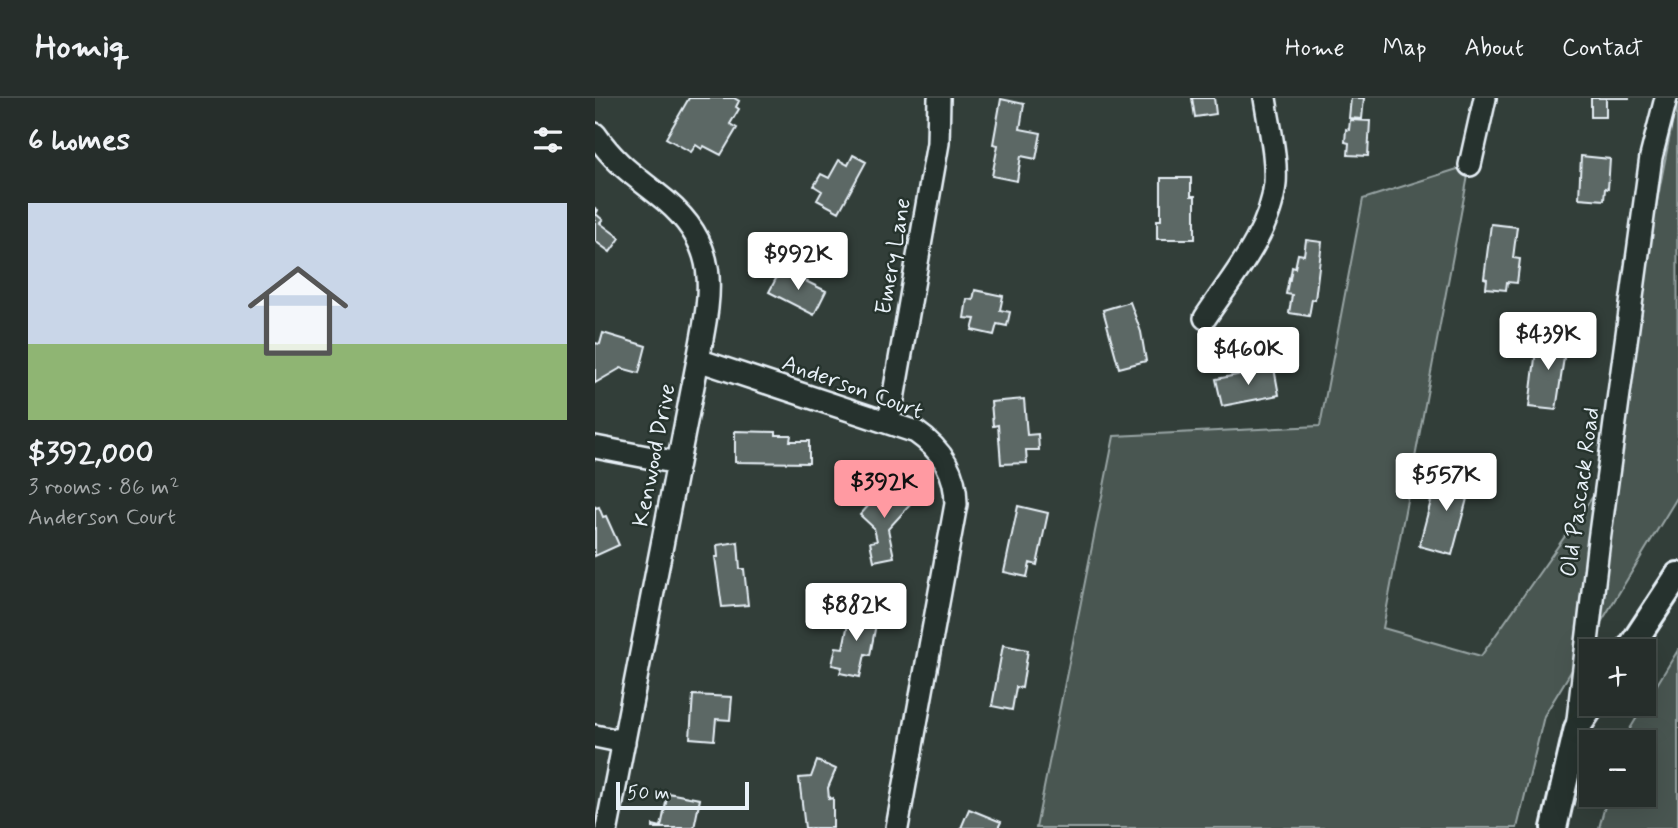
<!DOCTYPE html>
<meta charset="utf-8">
<style>
body{margin:0;font-family:Mynerve,sans-serif;background:#2e3633;color:#f1f3f6;height:100vh;display:flex;flex-direction:column;font-size:26px;white-space:nowrap}
*{box-sizing:border-box;margin:0}
p{font-size:23px;color:#a4a8a9}
.icon{flex:none;width:38px;height:38px;fill:none;stroke:currentColor;stroke-width:2;stroke-linecap:round;stroke-linejoin:round}
.map{position:relative;flex:1;overflow:hidden}
.drawer{display:flex;flex-direction:column;background:#262e2b;width:595px}
.drawer>*{flex:none}
.controls{position:absolute;left:984px;top:541px;display:grid;gap:14px}
.controls a{display:grid;place-items:center;width:77px;height:77px;border-radius:0px;background:#262e2b;box-shadow:0 7px 28px #0002,0 0 0 2px #424a47;font-size:35px}
.scale{position:absolute;left:21px;bottom:18px;width:133px;box-sizing:border-box;padding-left:7px;border:4px solid #e8f1f8;border-top:0;font-size:19px;line-height:24px;white-space:nowrap;color:#e8f1f8;-webkit-text-stroke:5px #26332d;paint-order:stroke}
.price{position:absolute;translate:-50% -60px;padding:0 16px;border-radius:7px;background:#fff;color:#222;font-size:23px;line-height:46px;filter:drop-shadow(0 2px 4px #0008)}
.price::after{content:'';position:absolute;left:50%;top:42px;width:21px;height:16px;margin-left:-10px;background:inherit;clip-path:polygon(0 0,100% 0,50% 100%)}
.price.on{background:#ff9aa2;color:#111}
ul{padding:0;list-style:none}
li{display:grid;align-content:center;gap:14px;height:371px;padding:0 28px}
li span{display:grid;place-items:center;height:217px;border-radius:0px;color:#555}
li>.icon{margin-inline-start:auto}
span .icon{width:126px;height:126px;fill:#fffc;stroke-width:1}
li b{font-size:30px}
h2{display:flex;justify-content:space-between;align-items:center;height:84px;padding:0 28px;font-size:30px}
header{display:flex;align-items:center;gap:42px;box-sizing:border-box;height:98px;padding:0 35px;background:#262e2b;border-bottom:2px solid #424a47}
header strong{font-size:33px}
nav{display:flex;gap:38px;margin-inline-start:auto;font-size:24px}
main{display:flex;flex:1;min-height:0}
.map>svg:first-child{display:block}
.green{fill:#495651;stroke:#98a4a4;stroke-width:2}
.building{fill:#5c6865;stroke:#e8f1f8;stroke-width:2}
.lines{fill:none;stroke-linecap:round;stroke-linejoin:round}
.minor-casing{stroke:#e8f1f8;stroke-width:26}
.tertiary-casing{stroke:#e8f1f8;stroke-width:30}
.minor{stroke:#26332d;stroke-width:21}
.tertiary{stroke:#26332d;stroke-width:24}
.labels{text-anchor:middle;stroke-width:5;stroke-linejoin:round;paint-order:stroke}
.street-label{font-size:23px;fill:#e8f1f8;stroke:#26332d}
</style>
<header>
<strong>Homiq</strong>
<nav><a>Home</a><a>Map</a><a>About</a><a>Contact</a></nav>
</header>
<main>
<section class="drawer">
<h2>6 homes<svg class="icon" aria-label="filters" viewBox="0 0 24 24"><path d="M4 7h16M4 17h16"/><circle cx="9" cy="7" r="2"/><circle cx="15" cy="17" r="2"/></svg></h2>
<ul>
<li><span style="background:linear-gradient(#c9d6e8 65%,#8fb573 0)"><svg class="icon" aria-label="home" viewBox="0 0 24 24"><path d="M3 11l9-7 9 7M6 9v11h12V9"/></svg></span><div><b>$392,000</b><p>3 rooms · 86 m²</p><p>Anderson Court</p></div></li>
</ul>
</section>
<div class="map">
<svg width="1083" height="730" viewBox="0 0 1083 730">
<rect width="100%" height="100%" fill="#323e39"/>
<filter id="ink" filterUnits="userSpaceOnUse"><feTurbulence type="fractalNoise" baseFrequency=".0143" numOctaves="2"/><feDisplacementMap in="SourceGraphic" scale="14" xChannelSelector="R" yChannelSelector="G"/><feConvolveMatrix kernelMatrix="1 2 1 2 8 2 1 2 1" color-interpolation-filters="sRGB"/></filter>
<g filter="url(#ink)">
<!-- green -->
<path class="green" d="M1082 0 1083 398 949 618 922 730H441L519 338 725 328 768 101 875 67 788 530 886 558 1008 384Z
M1083 552V730H1004L1013 697 1048 696V644H1027Z"/>
<!-- building -->
<path class="building" d="M94 0H139L144 3 141 9 144 11 135 26 142 30 126 57 109 48 107 51 101 47 96 54 71 40Z
M597 0H619L621 16 600 19Z
M756 0H769L767 21 754 20Z
M996 0H1035H1011V19H996Z
M406 1 429 6 425 31 446 35 441 61 426 58 422 83 397 78 403 47 398 46Z
M755 22 775 23 773 58 753 57 754 45 750 44 751 31 754 32Z
M258 57 271 64 244 114 222 102 227 93 219 88 226 76 234 80 244 62 253 67Z
M986 58 1015 61 1013 91 1010 90 1009 102 984 100Z
M566 80H596V98H600V141H562V122H566Z
M0 110 3 112 1 116 8 122 5 125 25 140 15 154 0 143Z
M896 126 922 129 918 160 925 161 922 185 912 184 911 192 891 190 892 181 889 180Z
M711 142 727 144 720 202 717 201 714 218 694 215 697 197 691 196 694 180 695 181 697 169 700 170 703 156 709 157Z
M186 171 231 193 219 217 174 194Z
M380 192 408 198 405 212 415 214 412 228 402 226 399 237 377 232 380 221 369 220 372 201 378 202Z
M535 204 546 234 551 263 524 270 508 212Z
M8 235 51 248 44 275 26 270 0 285V245L5 246Z
M943 236 972 240 961 312 934 309Z
M679 270 684 297 627 308 621 281Z
M429 301 432 337 443 336 444 352H431L432 365 406 366 403 327 398 328 396 304Z
M140 333 181 334V337H196L195 343H214V365L140 364Z
M844 373 877 382 857 457 824 448Z
M293 386 315 407 293 431 299 459 279 463 275 444 282 443 279 430 265 417Z
M0 408 1 410 4 409 8 419 11 418 24 447 0 458Z
M423 408 453 415 442 467 435 465 432 479 409 474Z
M143 444 145 471H149L153 507 127 509 120 459H123L122 447Z
M256 511 283 516 275 557 270 556 265 579 245 575 247 569 237 567 241 549 248 550Z
M408 547 433 552 427 590 421 589 417 612 397 608Z
M98 597 137 599 135 622 121 621 119 642 95 640Z
M222 663 241 671 233 690 234 701 238 700V730H210L204 680 216 679Z
M73 695 105 701 99 730H58V727L66 729Z
M374 711 406 724 403 730H366Z"/>
<g class="lines">
<defs>
<path id="minor" d="M0 36C23 69 41 78 71 103 128 151 115 198 103 262L12 730
M875 67 890 0
M610 220C637 179 675 136 680 86 682 58 674 28 670 0
M103 262 321 334C347 352 361 374 361 406L302 730
M294 324 343 45 344 0
M0 349 83 365
M982 630 1003 450 1056 59 1071 0
M0 638 29 644"/>
<path id="tertiary" d="M1033 553 1083 477
M959 730 982 630 998 606"/>
</defs>
<!-- minor casing -->
<use href="#minor" class="minor-casing"/>
<!-- tertiary casing -->
<use href="#tertiary" class="tertiary-casing"/>
<!-- minor -->
<use href="#minor" class="minor"/>
<!-- tertiary -->
<use href="#tertiary" class="tertiary"/>
</g>
</g>
<g class="labels">
<!-- street labels -->
<g class="street-label">
<text transform="translate(297 158) rotate(-80)" y="8">Emery Lane</text>
<text transform="translate(258 288) rotate(20)" y="8">Anderson Court</text>
<text transform="translate(58 357) rotate(-79)" y="8">Kenwood Drive</text>
<text transform="translate(984 394) rotate(-82)" y="8">Old Pascack Road</text>
</g>
</g>
</svg>
<div class="controls">
<a>+</a>
<a>−</a>
</div>
<div class="scale">50 m</div>
<b class="price" style="left:203px;top:194px">$992K</b>
<b class="price" style="left:953px;top:274px">$439K</b>
<b class="price" style="left:653px;top:289px">$460K</b>
<b class="price" style="left:851px;top:415px">$557K</b>
<b class="price on" style="left:289px;top:422px">$392K</b>
<b class="price" style="left:261px;top:545px">$882K</b>
</div>
</main>
